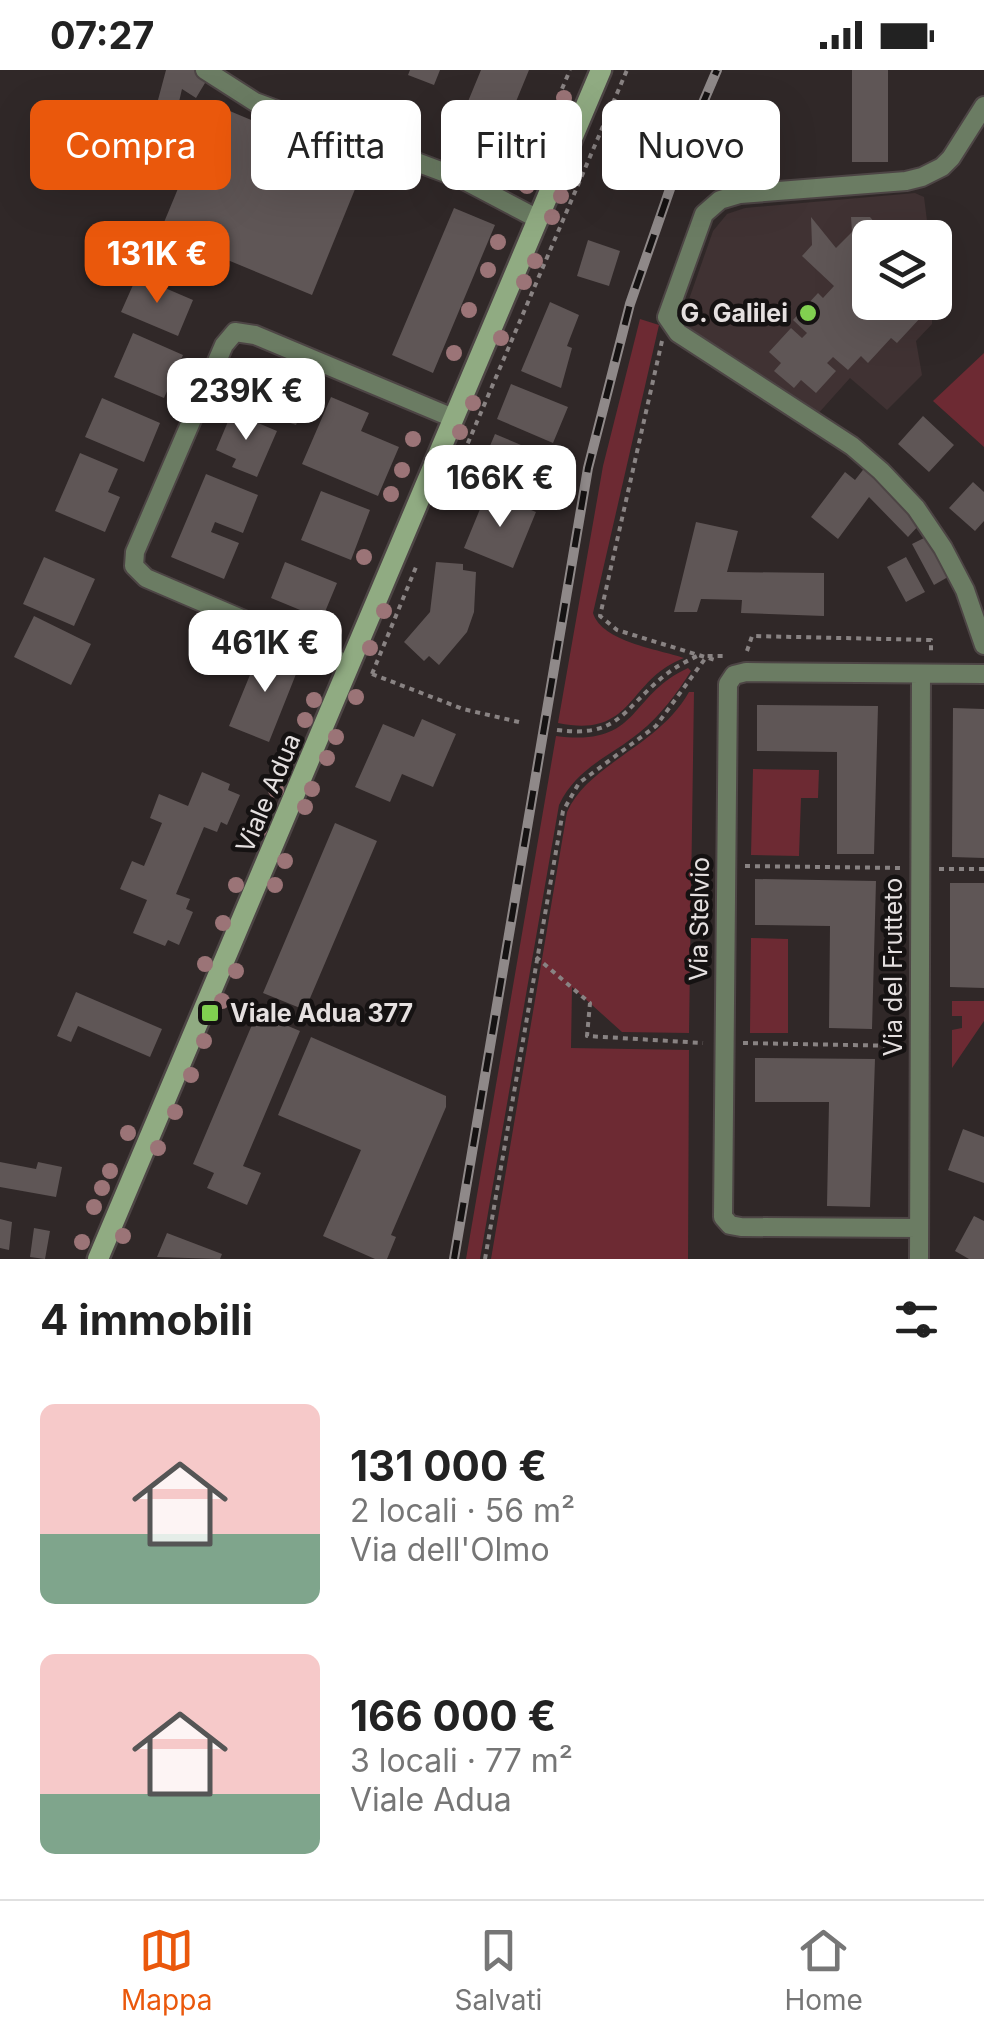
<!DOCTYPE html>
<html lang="it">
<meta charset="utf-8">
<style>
body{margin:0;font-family:Inter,sans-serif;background:#f6f6f6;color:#222;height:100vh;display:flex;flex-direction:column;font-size:38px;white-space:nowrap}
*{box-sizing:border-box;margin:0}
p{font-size:32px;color:#767676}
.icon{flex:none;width:55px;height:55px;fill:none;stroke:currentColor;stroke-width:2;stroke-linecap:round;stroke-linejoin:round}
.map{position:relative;height:1189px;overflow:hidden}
.drawer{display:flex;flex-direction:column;background:#fff;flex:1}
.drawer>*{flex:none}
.banner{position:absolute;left:30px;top:30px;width:925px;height:90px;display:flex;gap:20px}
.tools{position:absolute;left:852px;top:150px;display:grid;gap:20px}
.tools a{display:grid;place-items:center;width:100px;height:100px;border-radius:15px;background:#fff;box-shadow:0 10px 40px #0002;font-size:50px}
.price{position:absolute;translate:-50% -85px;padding:0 22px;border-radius:20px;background:#fff;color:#222;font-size:32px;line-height:65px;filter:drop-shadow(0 2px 5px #0008)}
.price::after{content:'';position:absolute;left:50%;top:60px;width:30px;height:22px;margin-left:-15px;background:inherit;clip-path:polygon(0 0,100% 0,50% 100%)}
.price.selected{background:#ea580c;color:#fff}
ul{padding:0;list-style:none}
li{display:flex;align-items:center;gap:30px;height:250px;padding:0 40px}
li span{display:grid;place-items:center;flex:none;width:280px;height:200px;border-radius:15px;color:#555}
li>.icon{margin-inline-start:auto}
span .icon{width:120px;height:120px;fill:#fffc;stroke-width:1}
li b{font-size:42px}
h2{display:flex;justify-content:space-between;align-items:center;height:120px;padding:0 40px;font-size:42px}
.pill{padding:0 35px;border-radius:15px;background:#fff;box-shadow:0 10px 40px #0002;font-size:35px;line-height:90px}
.pill.selected{background:#ea580c;color:#fff}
.status{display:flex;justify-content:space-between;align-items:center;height:70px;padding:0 50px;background:#fff;direction:ltr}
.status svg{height:28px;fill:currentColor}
.tabs{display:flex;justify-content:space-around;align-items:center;height:140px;border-top:2px solid #e0e0e0;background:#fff;font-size:28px;color:#767676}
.tabs a{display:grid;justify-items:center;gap:5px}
.tabs .selected{color:#ea580c}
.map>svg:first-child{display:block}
.built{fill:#403233}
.green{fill:#6d2a33}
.building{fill:#5f5656}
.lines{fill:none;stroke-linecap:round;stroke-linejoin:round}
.minor-casing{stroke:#4d4545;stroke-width:22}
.secondary-casing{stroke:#4d4545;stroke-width:25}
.path{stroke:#898383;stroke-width:4;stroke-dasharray:5 5;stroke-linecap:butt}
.minor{stroke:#6b7c63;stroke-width:18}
.secondary{stroke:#90ab82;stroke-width:20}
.rail-casing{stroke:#8f8989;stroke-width:10}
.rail{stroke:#151212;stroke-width:6;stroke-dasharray:19;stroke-linecap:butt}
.tree{fill:#9b7477}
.poi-dot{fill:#81d050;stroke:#151212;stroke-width:4}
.labels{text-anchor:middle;stroke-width:9;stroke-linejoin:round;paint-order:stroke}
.poi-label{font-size:25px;font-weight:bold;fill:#e5e0e0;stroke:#151212;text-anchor:end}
.street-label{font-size:25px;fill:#e5e0e0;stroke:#151212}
</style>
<div class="status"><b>07:27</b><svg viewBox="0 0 49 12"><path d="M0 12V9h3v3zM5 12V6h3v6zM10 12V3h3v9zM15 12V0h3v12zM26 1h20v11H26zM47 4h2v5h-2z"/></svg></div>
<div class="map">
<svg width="984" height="1189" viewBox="0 0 984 1189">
<rect width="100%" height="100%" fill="#302828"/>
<!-- built -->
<path class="built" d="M915 123 924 127 927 151 916 160V167L870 168V232L932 233V254L916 271 922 305 887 340 850 308 816 346 681 252 713 161 727 144 745 138Z"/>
<!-- green -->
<path class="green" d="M640 249 659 255 593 543C602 572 658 579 684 588 626 610 635 669 558 653L603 396Z
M984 283V377L933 331Z
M688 598 691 601C677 623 661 645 640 662 610 687 577 697 559 735L480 1189H466L556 666C641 677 627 626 688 598Z
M689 622H694L689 963 622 962 572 917 571 978 689 980 688 1189H491L567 742C589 693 658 677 689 622Z
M753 699 819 700 818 728H801L799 786 751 785Z
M751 868 788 869V963H750Z
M952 931H984V951L952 998V960L962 958V946H952Z"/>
<!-- building -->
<path class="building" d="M166 0H195L208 8 196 28 182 19 171 66 150 60Z
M410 0H440L434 15 408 5Z
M481 0H529L503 63 462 46Z
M852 0H888V92H852Z
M213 34 364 97 312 225 160 162Z
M454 138 495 155 433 303 392 285Z
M811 147 836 178 852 162 851 147H870L875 153 900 152 901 168H870V232H921L922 246 897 273 891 268 868 293 861 286 848 300 833 287 827 293 836 301 816 323 801 310 794 318 774 301 781 293 769 282 791 258 802 268 807 263 793 250 818 223 823 228 834 216 802 186 812 175Z
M588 170 620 181 609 216 577 206Z
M137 206 193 230 178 266 121 242Z
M550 232 579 245 567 276 572 278 561 318 521 301Z
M133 263 183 285 164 328 114 307Z
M263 293 313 314 296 355 245 337Z
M511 314 568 337 553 373 497 349Z
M331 327 369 343 361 361 399 377 378 426 302 394Z
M102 328 160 353 144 392 85 367Z
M232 342 277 361 257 407 232 397 236 389 216 380Z
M923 346 954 375 929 402 898 374Z
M495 364 547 386 530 426 478 404Z
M80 383 118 399 108 422 120 427 105 462 55 441Z
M866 396 920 454 908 467 869 427 838 469 811 447 845 402 855 410Z
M206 404 258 425 243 463 215 452 211 462 239 473 224 509 171 487Z
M973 412 984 422V451L975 461 949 438Z
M321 421 370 440 351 490 301 470Z
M487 422 536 442 513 498 464 478Z
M696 452 738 461 727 502 824 503V546L741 543 742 530 701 529 697 542H674Z
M926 467 948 507 934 515 912 474Z
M44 487 95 509 74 556 23 534Z
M906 487 925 522 906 532 887 497Z
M285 492 337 513 322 549 271 528Z
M436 492 463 494V500L476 502 474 542 467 562 439 595 429 586 424 591 404 572 430 542Z
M34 546 91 574 71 615 14 587Z
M261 578 300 594 269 672 229 656Z
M757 635 878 636 874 784H837V682L757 681Z
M953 638 984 639V788L952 787Z
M422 649 456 664 433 717 402 704 390 732 355 717 383 654 414 667Z
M202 702 230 714 228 720 240 725 227 755 221 752 217 762 204 757 176 824 190 829 186 839 193 842 179 875 168 870 165 876 133 863 147 830 120 819 132 791 144 796 162 753 150 748 159 724 188 736Z
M335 753 377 771 305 940 263 923Z
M755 809 876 811 872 959 829 958 830 856 755 855Z
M950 813H984V918L950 917Z
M76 922 162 959 150 987 78 956 71 972 57 966Z
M257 943 300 961 243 1096 261 1103 247 1135 207 1118 214 1103 193 1094Z
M311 967 446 1026V1037L391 1165 396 1167 387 1189H375L323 1166 361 1080 278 1045Z
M755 988 875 989 870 1137 827 1136 829 1032H755Z
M963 1059 984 1067V1113L948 1100Z
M0 1092 36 1099 38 1092 62 1097 56 1127 0 1117Z
M974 1146 984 1151V1189H969L955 1181Z
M0 1149 12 1152 9 1180 0 1178Z
M34 1158 50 1161 45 1189 30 1187Z
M167 1163 222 1184 220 1189 157 1187Z"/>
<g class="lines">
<defs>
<path id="minor" d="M205 0 255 32 462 109 538 149
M984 36 951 88 942 97 922 107 906 111 740 124 720 130 704 144 667 247 678 263 852 376 881 401 916 438 943 478 965 520 984 575
M349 595 146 508 134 496 135 482 224 275 235 262 255 265 453 348
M919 1158 741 1157 730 1155 723 1147 728 614 734 605 746 602 984 604
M919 1189 921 605"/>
<path id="secondary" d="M98 1189 601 0"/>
</defs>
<!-- minor casing -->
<use href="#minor" class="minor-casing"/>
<!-- secondary casing -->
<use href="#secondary" class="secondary-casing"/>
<!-- path -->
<path class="path" d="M519 120 570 0
M662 271 600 546 617 560 718 591
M456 401 627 0
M747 581 752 566 931 570V585
M372 604 416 497
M372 604 463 639 523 653
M557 660C619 668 622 640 664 606 675 597 687 591 699 585
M745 796 900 798
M939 799H984
M536 887 590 933 587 966 703 973
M743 973 903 976
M485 1189 563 741 579 713 656 656 707 586H727"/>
<!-- minor -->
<use href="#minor" class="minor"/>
<!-- secondary -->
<use href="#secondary" class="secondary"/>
<defs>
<path id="rail" d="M454 1189 588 398 630 234 687 70 717 0"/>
</defs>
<!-- rail casing -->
<use href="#rail" class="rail-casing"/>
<!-- rail -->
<use href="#rail" class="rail"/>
</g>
<!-- trees -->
<g class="tree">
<circle cx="564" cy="28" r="8"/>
<circle cx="387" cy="54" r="8"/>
<circle cx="550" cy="60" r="8"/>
<circle cx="477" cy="82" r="8"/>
<circle cx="570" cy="108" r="8"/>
<circle cx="527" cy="116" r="8"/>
<circle cx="561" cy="126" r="8"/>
<circle cx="552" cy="147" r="8"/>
<circle cx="498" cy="172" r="8"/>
<circle cx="535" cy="191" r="8"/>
<circle cx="488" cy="200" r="8"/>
<circle cx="524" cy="212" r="8"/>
<circle cx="469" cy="240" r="8"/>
<circle cx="501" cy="268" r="8"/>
<circle cx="454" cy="283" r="8"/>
<circle cx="473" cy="333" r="8"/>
<circle cx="460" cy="362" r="8"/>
<circle cx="413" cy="369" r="8"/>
<circle cx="451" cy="384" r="8"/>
<circle cx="402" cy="400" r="8"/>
<circle cx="437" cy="421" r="8"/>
<circle cx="391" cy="424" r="8"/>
<circle cx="364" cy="487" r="8"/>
<circle cx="384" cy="541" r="8"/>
<circle cx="334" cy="561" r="8"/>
<circle cx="370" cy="578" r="8"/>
<circle cx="356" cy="627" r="8"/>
<circle cx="314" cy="630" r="8"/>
<circle cx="305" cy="650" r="8"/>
<circle cx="336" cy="667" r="8"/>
<circle cx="327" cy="688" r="8"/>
<circle cx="287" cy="690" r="8"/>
<circle cx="312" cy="719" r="8"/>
<circle cx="276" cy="720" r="8"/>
<circle cx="305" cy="737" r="8"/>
<circle cx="259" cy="760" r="8"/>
<circle cx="285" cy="791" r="8"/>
<circle cx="236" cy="815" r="8"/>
<circle cx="275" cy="815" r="8"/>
<circle cx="223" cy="853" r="8"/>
<circle cx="205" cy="894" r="8"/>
<circle cx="236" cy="901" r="8"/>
<circle cx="222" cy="931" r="8"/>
<circle cx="204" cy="971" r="8"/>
<circle cx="191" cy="1005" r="8"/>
<circle cx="175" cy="1042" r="8"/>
<circle cx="128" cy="1063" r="8"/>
<circle cx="158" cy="1078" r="8"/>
<circle cx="110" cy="1101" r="8"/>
<circle cx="102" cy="1118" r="8"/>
<circle cx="94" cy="1137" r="8"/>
<circle cx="123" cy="1166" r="8"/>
<circle cx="82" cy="1172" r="8"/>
</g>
<!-- markers -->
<g class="poi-dot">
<circle cx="808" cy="243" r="10"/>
<rect x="200" y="933" width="20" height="20" rx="5"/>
</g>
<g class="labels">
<!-- poi labels -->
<g class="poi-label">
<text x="788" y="252">G. Galilei</text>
<text x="230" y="952" text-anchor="start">Viale Adua 377</text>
</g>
<!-- street labels -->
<g class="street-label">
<text transform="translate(268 723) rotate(-67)" y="9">Viale Adua</text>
<text transform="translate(699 849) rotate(-89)" y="9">Via Stelvio</text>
<text transform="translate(893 897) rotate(-90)" y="9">Via del Frutteto</text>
</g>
</g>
</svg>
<div class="tools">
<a><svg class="icon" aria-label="layers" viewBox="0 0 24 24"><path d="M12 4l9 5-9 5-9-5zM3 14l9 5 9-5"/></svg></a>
</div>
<b class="price selected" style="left:157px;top:236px">131K €</b>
<b class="price" style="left:246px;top:373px">239K €</b>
<b class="price" style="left:500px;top:460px">166K €</b>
<b class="price" style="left:265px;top:625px">461K €</b>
<div class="banner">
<a class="pill selected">Compra</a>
<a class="pill">Affitta</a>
<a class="pill">Filtri</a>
<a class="pill">Nuovo</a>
</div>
</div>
<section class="drawer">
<h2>4 immobili<svg class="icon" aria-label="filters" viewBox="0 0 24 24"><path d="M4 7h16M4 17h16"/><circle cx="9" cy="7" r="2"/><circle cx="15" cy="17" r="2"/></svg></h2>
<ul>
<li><span style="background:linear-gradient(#f6c9c9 65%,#7fa58c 0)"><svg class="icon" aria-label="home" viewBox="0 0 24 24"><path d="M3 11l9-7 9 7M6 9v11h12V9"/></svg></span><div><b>131 000 €</b><p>2 locali · 56 m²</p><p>Via dell'Olmo</p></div></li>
<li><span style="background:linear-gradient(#f6c9c9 70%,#7fa58c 0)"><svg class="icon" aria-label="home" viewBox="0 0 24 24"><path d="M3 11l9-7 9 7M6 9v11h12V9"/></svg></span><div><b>166 000 €</b><p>3 locali · 77 m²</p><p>Viale Adua</p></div></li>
</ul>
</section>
<nav class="tabs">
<a class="selected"><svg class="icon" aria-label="map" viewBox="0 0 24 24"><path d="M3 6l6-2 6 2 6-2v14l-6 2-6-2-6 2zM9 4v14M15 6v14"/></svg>Mappa</a>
<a><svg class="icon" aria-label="saved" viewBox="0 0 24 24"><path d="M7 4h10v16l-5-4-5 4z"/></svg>Salvati</a>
<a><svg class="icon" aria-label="home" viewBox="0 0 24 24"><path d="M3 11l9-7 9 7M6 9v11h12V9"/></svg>Home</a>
</nav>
